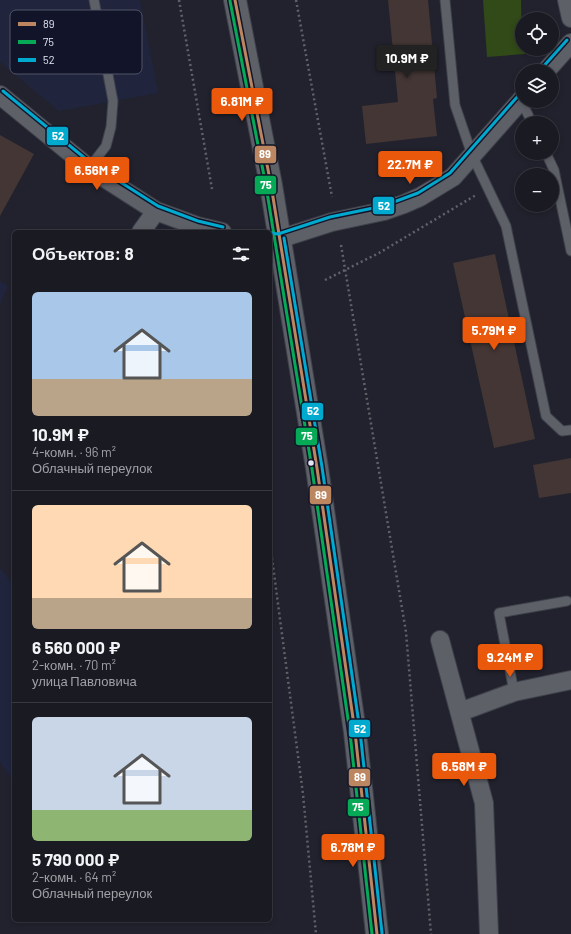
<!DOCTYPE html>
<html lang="ru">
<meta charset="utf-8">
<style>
body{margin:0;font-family:Barlow,sans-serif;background:#22232a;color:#f1f3f6;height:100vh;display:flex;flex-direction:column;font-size:15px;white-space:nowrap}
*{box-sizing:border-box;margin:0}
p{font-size:13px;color:#9fa1a5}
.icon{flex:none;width:22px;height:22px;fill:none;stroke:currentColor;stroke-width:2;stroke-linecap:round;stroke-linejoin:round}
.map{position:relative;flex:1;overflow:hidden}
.side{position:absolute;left:12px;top:230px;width:260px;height:692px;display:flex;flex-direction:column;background:#191a22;border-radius:6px;box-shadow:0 2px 6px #0003,0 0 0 1px #373840}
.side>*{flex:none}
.tools{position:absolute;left:515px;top:12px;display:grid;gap:8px}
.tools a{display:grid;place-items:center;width:44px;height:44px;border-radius:50%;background:#191a22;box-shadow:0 2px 6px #0003,0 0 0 1px #373840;font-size:20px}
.price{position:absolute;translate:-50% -34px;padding:0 9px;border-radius:4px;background:#ea580c;color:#fff;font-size:13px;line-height:26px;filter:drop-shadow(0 1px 2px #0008)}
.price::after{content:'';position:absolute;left:50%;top:24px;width:12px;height:9px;margin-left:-6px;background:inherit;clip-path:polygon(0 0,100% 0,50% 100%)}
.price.selected{background:#222;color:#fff}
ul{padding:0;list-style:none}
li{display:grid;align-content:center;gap:8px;height:212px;padding:0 20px}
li+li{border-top:1px solid #373840}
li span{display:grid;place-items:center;height:124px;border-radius:6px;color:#555}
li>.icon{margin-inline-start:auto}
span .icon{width:72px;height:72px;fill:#fffc;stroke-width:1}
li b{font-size:17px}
h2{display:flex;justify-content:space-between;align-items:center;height:48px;padding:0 20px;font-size:17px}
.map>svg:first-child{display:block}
.built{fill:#20253d}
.green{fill:#314a17}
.building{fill:#433635}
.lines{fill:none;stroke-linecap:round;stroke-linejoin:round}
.service-casing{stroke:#3e404a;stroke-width:11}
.minor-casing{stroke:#3e404a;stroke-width:20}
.secondary-casing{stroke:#3e404a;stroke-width:24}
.path{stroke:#606269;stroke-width:2.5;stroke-dasharray:2 3;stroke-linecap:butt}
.service{stroke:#5e6068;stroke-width:9}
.minor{stroke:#5e6068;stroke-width:18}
.secondary{stroke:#5e6068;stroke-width:22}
.bus-1-casing{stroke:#121529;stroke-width:6}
.bus-2-casing{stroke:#121529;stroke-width:6}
.bus-3-casing{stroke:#121529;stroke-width:6}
.bus-1{stroke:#bb8660;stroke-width:3}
.bus-2{stroke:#06aa56;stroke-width:3}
.bus-3{stroke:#00a9ce;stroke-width:3}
.bus-dot{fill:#e3e7f5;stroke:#121529;stroke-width:1.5}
.key{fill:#121529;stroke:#515466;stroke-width:1}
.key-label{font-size:11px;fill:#e3e7f5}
.line-badge{stroke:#121529;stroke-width:1.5}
.badge-label{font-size:11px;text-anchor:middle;font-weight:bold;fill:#fff}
</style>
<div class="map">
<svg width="571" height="934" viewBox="0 0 571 934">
<rect width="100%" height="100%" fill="#21222d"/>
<!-- built -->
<path class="built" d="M0 0H140L158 93 59 111 0 62Z
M0 281 8 286 0 304Z
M0 568 14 586V782L0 762Z"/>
<!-- green -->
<path class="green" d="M483 0H521L522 49H525V54L487 57Z"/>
<!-- building -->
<path class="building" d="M388 0H428L437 98 433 99 437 136 366 144 362 106 398 102Z
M0 135 34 154 0 216Z
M495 254 535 439 494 448 453 263Z
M571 458V493L539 498 533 465Z"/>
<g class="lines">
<defs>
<path id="service" d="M445 0 455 105 472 155 506 226 546 416 562 431 571 430
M521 100 532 123
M546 153 554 170 571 251
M89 168 106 146 111 127 113 101 94 0
M514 692 499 613 567 601"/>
<path id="minor" d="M567 0 571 18
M546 71 571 43
M0 95 89 168 156 211 197 226 222 232
M141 232 156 211
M270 238 279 239 332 222 384 211 404 204 420 197 453 177 522 99
M440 640 484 803 489 934
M460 712 514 692 571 680"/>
<path id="secondary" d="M235 0 271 185 317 468 355 732 377 934"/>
</defs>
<!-- service casing -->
<use href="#service" class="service-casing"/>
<!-- minor casing -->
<use href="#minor" class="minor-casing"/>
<!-- secondary casing -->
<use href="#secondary" class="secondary-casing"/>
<!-- path -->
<path class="path" d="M179 0 212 189
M296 0 332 197
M341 245 406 632 431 934
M325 280 379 253 476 195
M270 543 303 794 316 934"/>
<!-- service -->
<use href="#service" class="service"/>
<!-- minor -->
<use href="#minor" class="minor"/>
<!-- secondary -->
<use href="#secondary" class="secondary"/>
<defs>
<path id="bus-1" d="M235 0 271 185 317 468 355 732 377 934"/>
<path id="bus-2" d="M230 1 266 186 312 469 350 733 372 934"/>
<path id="bus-3" d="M542 68 567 40
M3 91 92 164 158 206 198 221 223 227
M271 233 278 234 330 217 383 206 418 193 450 173 518 96
M284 238 322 467 360 731 382 933"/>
</defs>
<!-- bus-1 casing -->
<use href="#bus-1" class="bus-1-casing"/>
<!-- bus-2 casing -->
<use href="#bus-2" class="bus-2-casing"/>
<!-- bus-3 casing -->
<use href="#bus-3" class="bus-3-casing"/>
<!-- bus-1 -->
<use href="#bus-1" class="bus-1"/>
<!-- bus-2 -->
<use href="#bus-2" class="bus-2"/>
<!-- bus-3 -->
<use href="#bus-3" class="bus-3"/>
</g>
<!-- markers -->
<circle class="bus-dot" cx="311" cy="463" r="3.5"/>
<!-- legend -->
<rect x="10" y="10" width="132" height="64" rx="6" class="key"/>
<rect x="18" y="22" width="18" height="4" fill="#bb8660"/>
<rect x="18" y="40" width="18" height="4" fill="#06aa56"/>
<rect x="18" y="58" width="18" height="4" fill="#00a9ce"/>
<g class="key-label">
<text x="43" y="28">89</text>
<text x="43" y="46">75</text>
<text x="43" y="64">52</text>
</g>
<g class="line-badge">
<rect x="46" y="126" width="23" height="20" rx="4" fill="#00a9ce"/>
<rect x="254" y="145" width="23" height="19" rx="4" fill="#bb8660"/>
<rect x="254" y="175" width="23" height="20" rx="4" fill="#06aa56"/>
<rect x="372" y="196" width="23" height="19" rx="4" fill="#00a9ce"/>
<rect x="301" y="402" width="23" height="19" rx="4" fill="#00a9ce"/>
<rect x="295" y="427" width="23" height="19" rx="4" fill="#06aa56"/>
<rect x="309" y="485" width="23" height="20" rx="4" fill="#bb8660"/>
<rect x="348" y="719" width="23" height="19" rx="4" fill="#00a9ce"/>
<rect x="348" y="768" width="23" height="19" rx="4" fill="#bb8660"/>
<rect x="347" y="798" width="23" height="19" rx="4" fill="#06aa56"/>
</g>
<g class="badge-label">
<text x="58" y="140">52</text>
<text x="265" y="158">89</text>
<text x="266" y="189">75</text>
<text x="384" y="210">52</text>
<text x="313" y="415">52</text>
<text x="307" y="440">75</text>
<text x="321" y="499">89</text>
<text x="360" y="733">52</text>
<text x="360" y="781">89</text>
<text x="358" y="811">75</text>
</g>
</svg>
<div class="tools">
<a><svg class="icon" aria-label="locate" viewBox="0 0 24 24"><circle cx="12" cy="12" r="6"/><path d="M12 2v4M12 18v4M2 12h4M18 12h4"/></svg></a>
<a><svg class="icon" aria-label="layers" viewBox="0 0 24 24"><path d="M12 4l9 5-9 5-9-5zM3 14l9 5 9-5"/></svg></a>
<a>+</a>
<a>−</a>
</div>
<b class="price selected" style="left:407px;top:79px">10.9M ₽</b>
<b class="price" style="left:242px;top:122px">6.81M ₽</b>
<b class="price" style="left:410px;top:185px">22.7M ₽</b>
<b class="price" style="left:97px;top:191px">6.56M ₽</b>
<b class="price" style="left:494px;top:351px">5.79M ₽</b>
<b class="price" style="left:510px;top:678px">9.24M ₽</b>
<b class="price" style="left:464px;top:787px">6.58M ₽</b>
<b class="price" style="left:353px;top:868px">6.78M ₽</b>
<section class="side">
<h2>Объектов: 8<svg class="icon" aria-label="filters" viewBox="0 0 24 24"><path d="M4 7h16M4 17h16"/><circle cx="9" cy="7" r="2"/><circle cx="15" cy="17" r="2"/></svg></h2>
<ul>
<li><span style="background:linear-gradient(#a9c7e8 70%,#b9a48a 0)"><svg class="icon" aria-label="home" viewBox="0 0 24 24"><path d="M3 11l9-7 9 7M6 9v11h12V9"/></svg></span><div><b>10.9M ₽</b><p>4-комн. · 96 m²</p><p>Облачный переулок</p></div></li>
<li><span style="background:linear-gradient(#ffd9b3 75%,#b9a48a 0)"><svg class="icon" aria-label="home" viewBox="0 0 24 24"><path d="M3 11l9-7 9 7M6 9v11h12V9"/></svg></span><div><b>6 560 000 ₽</b><p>2-комн. · 70 m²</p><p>улица Павловича</p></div></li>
<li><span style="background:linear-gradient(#c9d6e8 75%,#8fb573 0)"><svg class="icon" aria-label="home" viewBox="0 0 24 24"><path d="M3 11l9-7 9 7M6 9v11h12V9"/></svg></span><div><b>5 790 000 ₽</b><p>2-комн. · 64 m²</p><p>Облачный переулок</p></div></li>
</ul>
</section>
</div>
